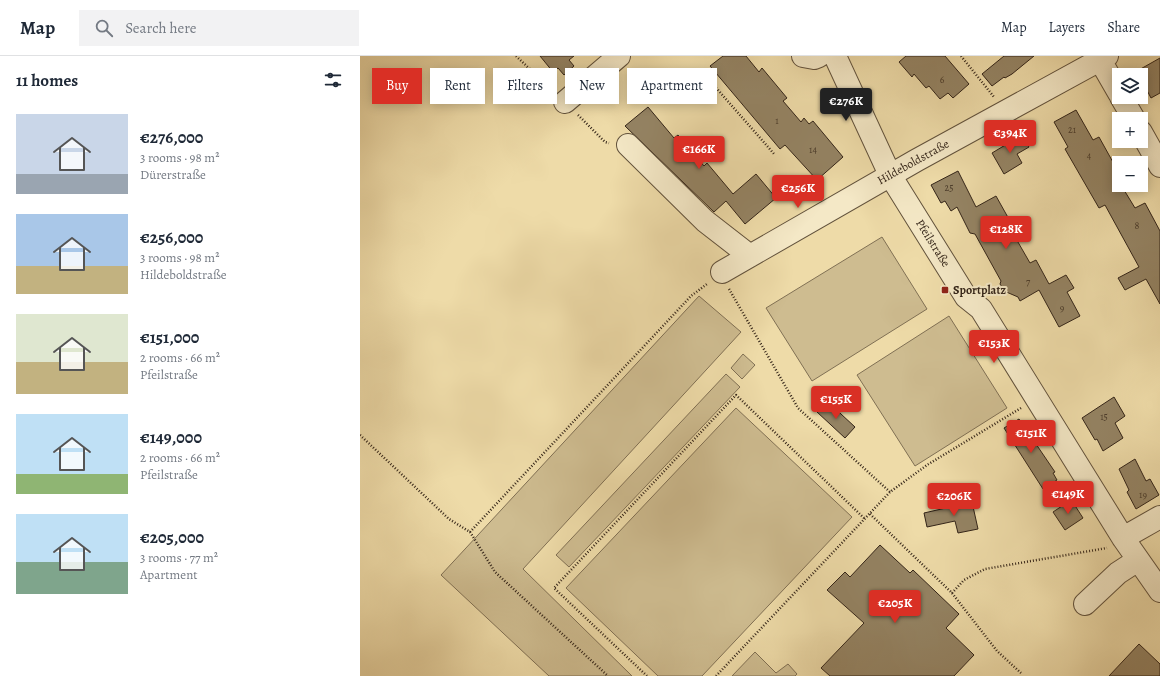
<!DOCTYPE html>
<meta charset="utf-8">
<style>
body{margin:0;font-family:Alegreya,serif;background:#f2f2f3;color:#1f2937;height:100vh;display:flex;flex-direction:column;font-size:15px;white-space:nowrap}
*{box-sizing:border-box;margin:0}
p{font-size:13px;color:#747a83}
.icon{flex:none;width:22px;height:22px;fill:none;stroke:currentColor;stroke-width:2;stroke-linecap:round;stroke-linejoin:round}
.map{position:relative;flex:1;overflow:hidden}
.sheet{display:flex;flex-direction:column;background:#fff;width:360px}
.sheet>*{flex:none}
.top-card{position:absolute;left:12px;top:12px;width:380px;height:36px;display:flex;gap:8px}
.tools{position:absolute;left:752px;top:12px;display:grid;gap:8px}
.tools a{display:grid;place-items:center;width:36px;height:36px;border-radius:0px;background:#fff;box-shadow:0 2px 10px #0003;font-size:20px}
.price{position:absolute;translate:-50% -34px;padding:0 9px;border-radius:4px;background:#d93025;color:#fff;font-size:13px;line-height:26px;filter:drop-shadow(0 1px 2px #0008)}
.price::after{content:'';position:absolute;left:50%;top:24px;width:12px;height:9px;margin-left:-6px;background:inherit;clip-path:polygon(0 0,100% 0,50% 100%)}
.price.selected{background:#222;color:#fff}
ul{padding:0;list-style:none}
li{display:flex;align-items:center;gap:12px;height:100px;padding:0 16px}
li span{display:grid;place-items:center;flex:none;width:112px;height:80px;border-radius:0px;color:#555}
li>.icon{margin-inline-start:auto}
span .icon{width:48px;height:48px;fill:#fffc;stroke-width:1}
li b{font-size:17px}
h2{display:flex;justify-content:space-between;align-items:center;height:48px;padding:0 16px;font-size:17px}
.pill{padding:0 14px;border-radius:0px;background:#fff;box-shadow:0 2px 10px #0003;font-size:14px;line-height:36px}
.pill.selected{background:#d93025;color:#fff}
header{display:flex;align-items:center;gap:24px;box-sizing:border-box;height:56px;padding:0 20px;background:#fff;border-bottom:1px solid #e0e1e3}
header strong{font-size:19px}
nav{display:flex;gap:22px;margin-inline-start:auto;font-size:14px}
.search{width:280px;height:36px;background:#f2f2f3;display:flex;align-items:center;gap:10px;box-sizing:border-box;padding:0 14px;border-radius:0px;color:#747a83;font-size:15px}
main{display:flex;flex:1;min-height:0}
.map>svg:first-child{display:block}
.green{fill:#cebc90;stroke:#807054}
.building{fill:#948363;stroke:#332418}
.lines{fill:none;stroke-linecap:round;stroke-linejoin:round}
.minor-casing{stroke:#62523c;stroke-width:24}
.path{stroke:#332418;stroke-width:2.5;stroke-dasharray:1 2;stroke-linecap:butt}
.minor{stroke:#f4e8c6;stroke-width:22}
.poi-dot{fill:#8f2418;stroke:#f4e8c6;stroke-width:1.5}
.labels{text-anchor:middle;stroke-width:4;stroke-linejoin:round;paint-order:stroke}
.number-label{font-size:10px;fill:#4b3c2b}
.street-label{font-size:12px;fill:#332418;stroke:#f4e8c6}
.poi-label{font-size:12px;font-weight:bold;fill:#332418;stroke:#f4e8c6;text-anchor:start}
</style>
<header>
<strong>Map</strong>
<div class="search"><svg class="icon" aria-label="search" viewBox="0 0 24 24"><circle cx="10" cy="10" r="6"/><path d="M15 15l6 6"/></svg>Search here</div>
<nav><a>Map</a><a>Layers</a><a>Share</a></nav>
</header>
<main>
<section class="sheet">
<h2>11 homes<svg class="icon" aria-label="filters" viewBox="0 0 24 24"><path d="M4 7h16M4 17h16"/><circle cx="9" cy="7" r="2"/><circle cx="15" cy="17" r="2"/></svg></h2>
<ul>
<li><span style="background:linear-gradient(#c9d6e8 75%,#9aa5b1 0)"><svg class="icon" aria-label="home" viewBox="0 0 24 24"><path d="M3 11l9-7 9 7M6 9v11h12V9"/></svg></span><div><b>€276,000</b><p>3 rooms · 98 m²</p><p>Dürerstraße</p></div></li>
<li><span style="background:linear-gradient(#a9c7e8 65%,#c2b280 0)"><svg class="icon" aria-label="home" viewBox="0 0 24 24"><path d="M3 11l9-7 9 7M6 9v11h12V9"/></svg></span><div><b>€256,000</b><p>3 rooms · 98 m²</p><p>Hildeboldstraße</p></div></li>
<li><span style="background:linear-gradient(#dfe7d0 60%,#c2b280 0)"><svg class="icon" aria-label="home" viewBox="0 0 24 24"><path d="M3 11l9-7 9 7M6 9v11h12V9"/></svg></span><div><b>€151,000</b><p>2 rooms · 66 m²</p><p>Pfeilstraße</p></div></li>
<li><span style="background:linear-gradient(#bfe0f5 75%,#8fb573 0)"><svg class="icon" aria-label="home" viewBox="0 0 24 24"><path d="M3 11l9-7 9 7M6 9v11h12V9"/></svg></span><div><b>€149,000</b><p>2 rooms · 66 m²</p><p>Pfeilstraße</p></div></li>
<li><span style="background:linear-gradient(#bfe0f5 60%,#7fa58c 0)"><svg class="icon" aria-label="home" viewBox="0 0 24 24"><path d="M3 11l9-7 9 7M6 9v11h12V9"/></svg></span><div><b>€205,000</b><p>3 rooms · 77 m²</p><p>Apartment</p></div></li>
</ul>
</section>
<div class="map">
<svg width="800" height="620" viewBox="0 0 800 620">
<rect width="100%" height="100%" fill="#eedba8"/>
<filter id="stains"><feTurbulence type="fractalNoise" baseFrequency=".005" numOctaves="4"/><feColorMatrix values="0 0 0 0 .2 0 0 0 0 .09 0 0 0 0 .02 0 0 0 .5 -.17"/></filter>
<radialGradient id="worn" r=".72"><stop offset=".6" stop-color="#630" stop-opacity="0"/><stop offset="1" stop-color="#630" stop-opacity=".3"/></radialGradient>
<!-- green -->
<path class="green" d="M522 181 567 253 452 325 406 252Z
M339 240 381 276 163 513 272 620H189L81 519Z
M589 260 647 352 555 410 497 319Z
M383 298 395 309 382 323 371 312Z
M366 318 380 331 209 511 196 499Z
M376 352 492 461 342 620H298L206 532Z
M395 596 416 617 428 608 437 618 435 620H372Z"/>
<!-- building -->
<path class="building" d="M180 0H214L209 4 214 10 204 19 198 12 193 16Z
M363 0H386L399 16 402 12 427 42 423 45 441 66 444 62 449 68 453 65 483 101 457 124 425 89 420 93 350 10Z
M546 0H585L609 28 593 42 588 37 580 43 569 30 566 32 554 18 552 21 539 6Z
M644 0H674L652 18 645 22 644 21 632 30 622 18Z
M800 2V37L791 42 781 23V19H779L777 15Z
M288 51 314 82 318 79 344 110 347 107 373 138 396 118 416 142 385 168 366 145 354 156 265 70Z
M716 54 733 84 739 81 759 117 755 119 759 129H761L775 152 785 147 800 175V248L786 223 765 234 758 222 779 211 745 149 739 152 705 93 708 91 694 66Z
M662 79 669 91 657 98 662 107 644 118 632 97Z
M598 115 616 151 636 140 650 165 647 167 670 207 676 204 689 228 706 219 714 232 707 236 720 260 699 271 679 234 660 245 658 241 644 235 640 228 641 225 615 178 610 177 597 151 591 155 585 145 581 147 571 129Z
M754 341 765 360 755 367 763 382 743 395 737 383 735 384 722 362Z
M467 345 495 371 485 382 457 356Z
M659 363 695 416 693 417 697 424 683 433 644 372Z
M775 403 786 425 790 423 799 439 776 453 767 436 769 434 759 413Z
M714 442V448L723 462 705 474 693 456Z
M612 446 618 473 598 477 595 465 567 471 564 457Z
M520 489 550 517 553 514 599 558 586 572 614 599 594 620H470L461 612 504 567 467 534 485 516 490 521Z
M779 588 800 608V620H749Z"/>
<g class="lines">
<defs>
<path id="minor" d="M443 0 454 2 459 0
M475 0 530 119 606 241 621 253 763 482 800 535
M740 4 759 37
M761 41 774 63
M205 46 259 0
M781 76 800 110
M268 89 345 165 390 200
M362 216 557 104 747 0
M763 482 800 461
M725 548 758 517 778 504"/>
</defs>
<!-- minor casing -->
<use href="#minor" class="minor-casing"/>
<!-- path -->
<path class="path" d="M156 0 191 33
M601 0 634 41
M344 18 415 99
M218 59 245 86 249 87
M369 233 438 352 530 436
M0 379 89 463 110 476 135 516 248 620
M510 458 592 537 637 595 661 617
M110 476 331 240 347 228
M592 537 604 524 625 513 747 492
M287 620 194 532 376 339 505 463
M356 620 530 436 567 409 661 352"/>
<!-- minor -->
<use href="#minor" class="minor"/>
</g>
<!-- markers -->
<rect class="poi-dot" x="581" y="230" width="8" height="8" rx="2"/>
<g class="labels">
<!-- number labels -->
<g class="number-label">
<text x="582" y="27">6</text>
<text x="417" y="68">1</text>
<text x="712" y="77">21</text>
<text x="453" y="97">14</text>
<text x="729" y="103">4</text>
<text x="589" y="135">25</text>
<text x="777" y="173">8</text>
<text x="668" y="229">7</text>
<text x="702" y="255">9</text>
<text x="744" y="364">15</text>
<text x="783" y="442">19</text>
</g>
<!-- street labels -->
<g class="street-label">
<text transform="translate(553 106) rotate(-29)" y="4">Hildeboldstraße</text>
<text transform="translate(573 187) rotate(58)" y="4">Pfeilstraße</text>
</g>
<!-- poi labels -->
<g class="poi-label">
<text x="593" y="238">Sportplatz</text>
</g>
</g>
<rect width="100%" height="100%" filter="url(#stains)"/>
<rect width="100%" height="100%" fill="url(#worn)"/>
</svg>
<div class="tools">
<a><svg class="icon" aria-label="layers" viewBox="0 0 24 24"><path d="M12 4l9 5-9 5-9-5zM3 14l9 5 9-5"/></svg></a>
<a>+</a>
<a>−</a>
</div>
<b class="price selected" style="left:486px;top:66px">€276K</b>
<b class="price" style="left:650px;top:98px">€394K</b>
<b class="price" style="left:339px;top:114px">€166K</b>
<b class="price" style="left:438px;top:153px">€256K</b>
<b class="price" style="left:646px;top:194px">€128K</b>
<b class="price" style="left:634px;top:308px">€153K</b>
<b class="price" style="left:476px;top:364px">€155K</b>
<b class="price" style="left:671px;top:398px">€151K</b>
<b class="price" style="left:708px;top:459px">€149K</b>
<b class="price" style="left:594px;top:461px">€206K</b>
<b class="price" style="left:535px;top:568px">€205K</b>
<div class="top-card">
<a class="pill selected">Buy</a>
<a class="pill">Rent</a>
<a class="pill">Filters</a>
<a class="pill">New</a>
<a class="pill">Apartment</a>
</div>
</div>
</main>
